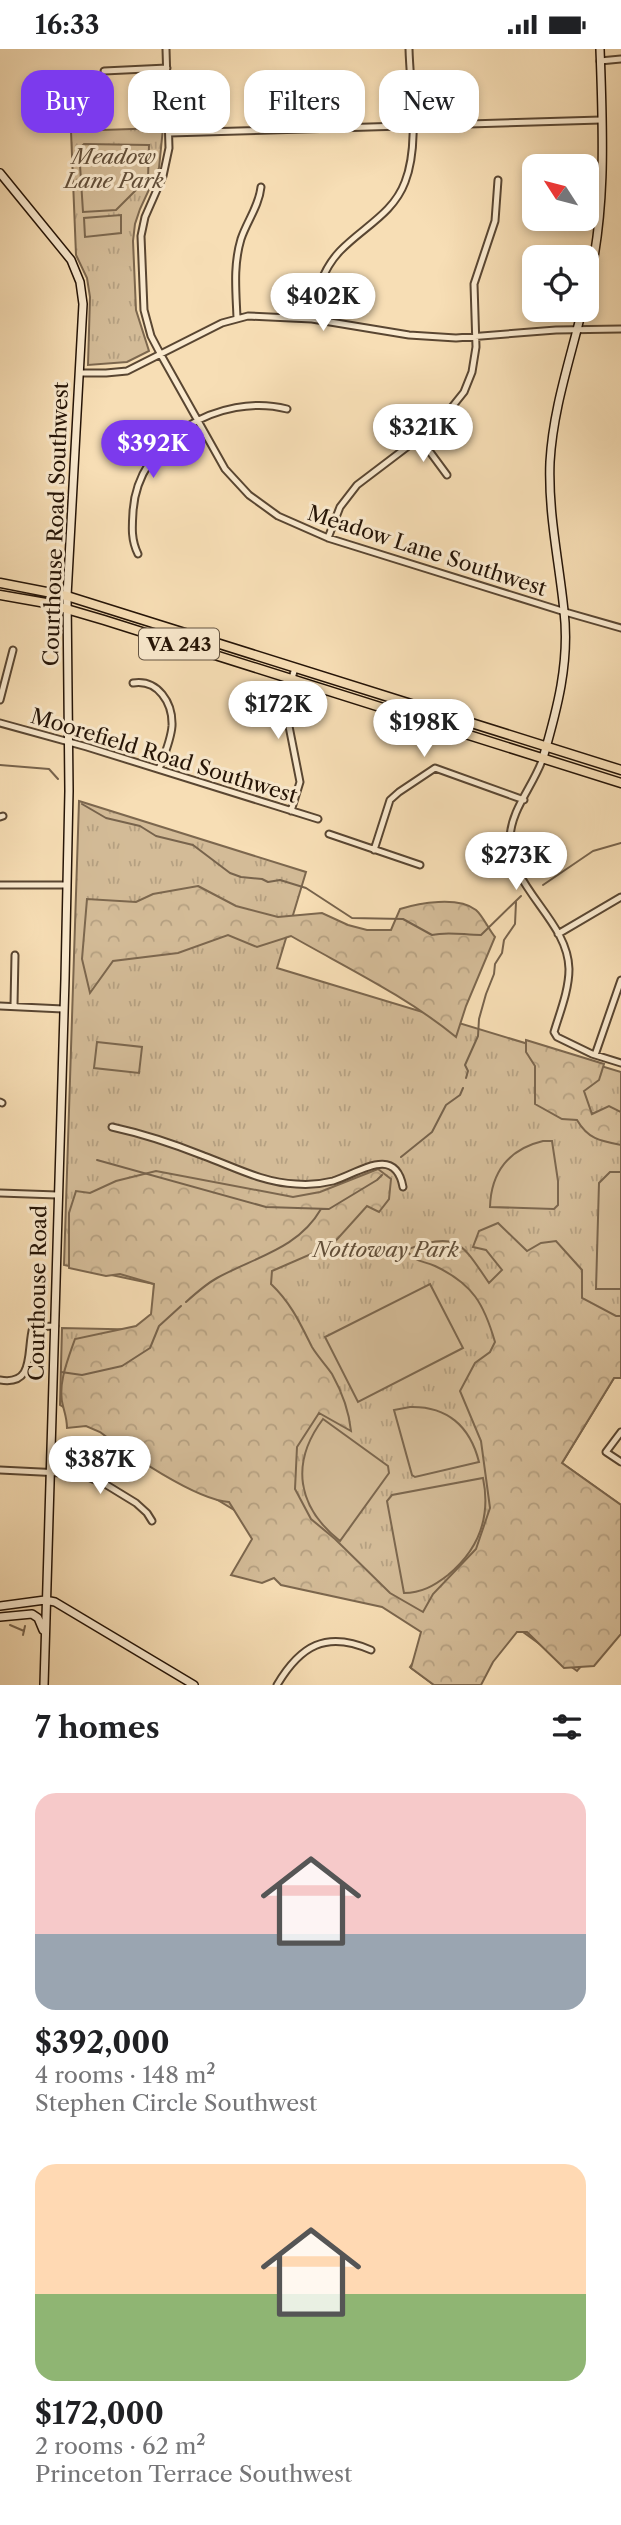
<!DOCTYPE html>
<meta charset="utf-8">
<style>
body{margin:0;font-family:"Libre Caslon Text",serif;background:#f2f2f2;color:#202124;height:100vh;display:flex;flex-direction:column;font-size:26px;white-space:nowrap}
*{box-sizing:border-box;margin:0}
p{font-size:23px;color:#757577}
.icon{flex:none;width:38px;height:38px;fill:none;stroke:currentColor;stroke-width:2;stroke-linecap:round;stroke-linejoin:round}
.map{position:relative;height:1636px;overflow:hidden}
.details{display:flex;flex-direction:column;background:#fff;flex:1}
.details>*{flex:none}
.top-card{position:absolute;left:21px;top:21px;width:579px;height:63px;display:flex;gap:14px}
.needle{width:46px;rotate:306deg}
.buttons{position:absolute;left:522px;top:105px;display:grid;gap:14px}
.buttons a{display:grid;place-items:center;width:77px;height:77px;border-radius:14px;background:#fff;box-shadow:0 4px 10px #0003;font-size:35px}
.price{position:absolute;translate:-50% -60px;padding:0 16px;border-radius:24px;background:#fff;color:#222;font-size:23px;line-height:46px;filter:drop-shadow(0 2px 4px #0008)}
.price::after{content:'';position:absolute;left:50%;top:42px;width:21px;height:16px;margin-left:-10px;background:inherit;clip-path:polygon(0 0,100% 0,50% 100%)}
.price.on{background:#7c3aed;color:#fff}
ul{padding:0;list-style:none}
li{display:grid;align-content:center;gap:14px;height:371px;padding:0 35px}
li span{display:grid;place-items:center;height:217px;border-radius:21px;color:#555}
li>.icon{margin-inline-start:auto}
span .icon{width:126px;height:126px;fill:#fffc;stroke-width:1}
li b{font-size:30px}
h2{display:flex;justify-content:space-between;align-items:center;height:84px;padding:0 35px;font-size:30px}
.chip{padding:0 24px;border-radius:21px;background:#fff;box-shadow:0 4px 10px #0003;font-size:24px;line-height:63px}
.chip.on{background:#7c3aed;color:#fff}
.status{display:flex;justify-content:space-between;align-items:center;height:49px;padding:0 35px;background:#fff;direction:ltr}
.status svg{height:19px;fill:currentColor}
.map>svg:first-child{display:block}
.grass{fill:url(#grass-tufts);stroke:#7c674e;stroke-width:2}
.forest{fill:url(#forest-crowns);stroke:#7c674e;stroke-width:2}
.pitch{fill:#d3bb97;stroke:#7c674e;stroke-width:2}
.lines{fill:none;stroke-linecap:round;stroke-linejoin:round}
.stream{stroke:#77634c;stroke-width:2}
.street-casing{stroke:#594632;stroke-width:9}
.secondary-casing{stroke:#241306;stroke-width:10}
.primary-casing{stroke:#241306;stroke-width:11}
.street{stroke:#faeacf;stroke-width:5}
.secondary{stroke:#faeacf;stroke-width:7}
.primary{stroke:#f7deb5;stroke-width:8}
.labels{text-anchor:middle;stroke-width:6;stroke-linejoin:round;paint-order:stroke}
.shield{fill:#faeacf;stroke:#645442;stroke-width:2}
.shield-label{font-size:19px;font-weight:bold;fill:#241306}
.park-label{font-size:21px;font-style:italic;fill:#614e39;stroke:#faeacf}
.street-label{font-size:21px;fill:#241306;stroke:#faeacf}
</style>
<div class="status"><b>16:33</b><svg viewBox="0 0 49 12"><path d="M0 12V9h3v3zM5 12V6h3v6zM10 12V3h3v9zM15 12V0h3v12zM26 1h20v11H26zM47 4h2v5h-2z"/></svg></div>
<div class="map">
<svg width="621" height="1636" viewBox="0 0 621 1636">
<defs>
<pattern id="grass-tufts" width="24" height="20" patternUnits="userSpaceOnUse" patternTransform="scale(1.75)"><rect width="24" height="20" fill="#d3bb97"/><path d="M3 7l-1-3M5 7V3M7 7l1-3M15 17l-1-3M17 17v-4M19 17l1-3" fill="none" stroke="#b5a081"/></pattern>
<pattern id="forest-crowns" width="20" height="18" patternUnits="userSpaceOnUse" patternTransform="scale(1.75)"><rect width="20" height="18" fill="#d3bb97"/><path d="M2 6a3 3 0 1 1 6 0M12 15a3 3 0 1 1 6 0" fill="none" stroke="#b5a081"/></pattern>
</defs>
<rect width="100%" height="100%" fill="#f7deb5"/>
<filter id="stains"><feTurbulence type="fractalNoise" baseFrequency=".00286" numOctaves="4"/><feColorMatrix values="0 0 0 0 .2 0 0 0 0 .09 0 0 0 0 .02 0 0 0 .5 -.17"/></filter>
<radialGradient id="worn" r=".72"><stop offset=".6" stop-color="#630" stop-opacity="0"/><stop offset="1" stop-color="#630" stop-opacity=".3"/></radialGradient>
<!-- grass -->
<path class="grass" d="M163 79 159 119 140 160 135 175 133 192 136 261 149 302 127 313 88 316 90 248 87 229 76 206 71 82Z
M79 752 306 823 277 919 621 1023V1328L614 1329 562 1414 621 1456V1572L577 1622 509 1573 461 1636H434L410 1618 435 1582 60 1356 62 1279 153 1281 154 1235 64 1216Z"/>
<!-- forest -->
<path class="forest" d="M198 837 236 857 278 868 322 864 348 876 367 881H391L400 860C419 854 458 847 476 861 483 867 489 881 495 888L466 957 456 988C406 947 347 919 291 887L257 898 228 886 178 904 113 912 90 944 82 910 87 850 136 853 153 845Z
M526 991 604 1015 599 1031 584 1042 592 1065 609 1057 621 1063V1096C600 1092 588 1090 577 1071L562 1070 535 1055V1017L526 1003Z
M378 1120 391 1130 389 1150 379 1163 367 1157 332 1196 272 1222 271 1235C291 1254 300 1274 312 1298 318 1308 326 1316 332 1325 342 1343 349 1362 351 1382L319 1364 297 1398 295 1440 311 1470 335 1490 390 1544 423 1563 433 1545 476 1500 490 1459 481 1392 460 1342 475 1314 490 1303 495 1293C484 1255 473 1235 435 1217 421 1211 417 1214 406 1201 458 1182 461 1193 489 1234L502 1221 486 1201 473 1198 479 1182 498 1174 527 1202 541 1194 556 1192 582 1221V1249L616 1267H621V1329H614L562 1414 621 1456V1585L594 1617 564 1619 527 1583H517L493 1613 481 1636H434L411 1619 421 1583 382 1558 281 1536 274 1529 262 1534 231 1526 252 1490 229 1453C196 1451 127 1404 100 1383L86 1377 67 1379C67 1370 65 1365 63 1357 57 1336 68 1310 75 1290L136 1277 151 1265 154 1235 120 1225 106 1227 69 1219V1164L76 1142 90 1144 116 1132 156 1122 293 1148 320 1143Z"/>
<!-- pitch -->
<path class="pitch" d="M84 95 149 96 148 129 116 161 83 163 79 100Z
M121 166V184L85 188 84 169Z
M97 993 142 998 139 1024 94 1019Z
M543 1092H552L558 1132V1156L554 1160 490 1158C491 1123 509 1100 543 1092Z
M610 1123H621V1240H596L599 1134Z
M430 1235 463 1299 358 1353 325 1288Z
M410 1358C447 1357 470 1377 479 1413L415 1428 412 1426 394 1361Z
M323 1370 388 1417 389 1424 340 1492C297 1458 290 1414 323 1370Z
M483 1429C491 1468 478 1501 448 1526 434 1537 421 1544 404 1544L387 1452 392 1446Z"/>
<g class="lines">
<!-- stream -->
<path class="stream" d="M0 716 49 720 58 730
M82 755 106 769 140 777 156 787 193 796 230 824 241 828 262 830 268 833 280 831 306 839 352 869 403 870 432 886C448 882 464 886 481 886L521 847
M543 836 593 802 621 794
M466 1029 468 1022 465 1016 478 987 479 970 486 945 494 925 495 915 502 904 504 891 515 875 516 853
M401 1108 432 1083 446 1056 460 1046 463 1039
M97 1111 266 1158 329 1160 377 1131 382 1126
M186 1253C196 1244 206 1235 217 1229 255 1208 298 1200 321 1160
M61 1323 82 1326 122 1317 150 1299 159 1277 181 1257
M10 1576 24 1582
M23 1586 25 1577"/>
<defs>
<path id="street" d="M166 0 169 99 163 127 145 168 141 187 144 261 151 287 161 306 225 420 249 446 278 467 328 489 565 563 621 579
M600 12 621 10
M104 22 167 19
M169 84 601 71
M237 269C236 242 233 217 241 190 247 172 259 157 261 138
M312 270C316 244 322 221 340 202 363 178 393 165 405 133 420 95 410 40 409 0
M80 324H106L127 322 222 274 248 267 312 270 409 286 456 289 556 281 621 280
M419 388 447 426
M328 489 340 458 357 436 440 373 464 343 472 323 476 298 474 235 495 172 498 131
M138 505C131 491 132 478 133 463 137 390 221 343 287 360
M133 634C158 630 173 654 172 677 171 691 164 707 159 720
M0 651 13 601
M0 674 87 698 318 770
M543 709C534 736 511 760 510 789 509 839 568 871 569 920 569 941 560 963 554 983L557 988 592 1005 621 1014
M291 762 300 733 286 662 288 643 295 619
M0 768 3 767
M329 785 420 816
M374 801 390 751 399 743 435 719 524 751
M0 836H66
M558 885 621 848
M14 956 15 906
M0 957 63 960
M595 1006 621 931
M0 1053 2 1054
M112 1078C144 1085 174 1095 204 1107 234 1118 264 1134 296 1135 308 1136 321 1135 333 1132 357 1125 395 1095 403 1138
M0 1144 57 1146
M0 1331C36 1337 26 1301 33 1278L55 1277
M621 1383 606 1403 621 1413
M0 1421 81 1425 105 1435 136 1454 147 1464 152 1472
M277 1636C300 1597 326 1581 371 1601"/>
<path id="secondary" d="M0 124 71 211 80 233 83 255 67 547 69 742 65 930 44 1636
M586 246C607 165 603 82 600 0
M543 709C557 661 570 613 564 562 559 512 548 464 550 413 553 360 570 311 582 261
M0 1557 45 1551 55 1553 194 1636
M0 1568 32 1565 38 1569 43 1581"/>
<path id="primary" d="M0 534 67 547 621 721
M0 546 46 554 104 571 621 734"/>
</defs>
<!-- street casing -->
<use href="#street" class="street-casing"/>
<!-- secondary casing -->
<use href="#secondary" class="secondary-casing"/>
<!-- primary casing -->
<use href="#primary" class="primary-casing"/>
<!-- street -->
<use href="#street" class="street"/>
<!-- secondary -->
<use href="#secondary" class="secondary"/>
<!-- primary -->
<use href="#primary" class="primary"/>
</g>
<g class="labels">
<!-- shield labels -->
<rect class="shield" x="139" y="579.5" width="80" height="31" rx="5"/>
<g class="shield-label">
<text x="179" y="602">VA 243</text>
</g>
<!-- park labels -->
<g class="park-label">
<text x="114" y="115">Meadow<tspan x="114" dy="24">Lane Park</tspan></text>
<text x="386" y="1208">Nottoway Park</text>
</g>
<!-- street labels -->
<g class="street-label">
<text transform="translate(56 475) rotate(-88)" y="7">Courthouse Road Southwest</text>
<text transform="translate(427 502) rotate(18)" y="7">Meadow Lane Southwest</text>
<text transform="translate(164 707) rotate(17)" y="7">Moorefield Road Southwest</text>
<text transform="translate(38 1244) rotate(-89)" y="7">Courthouse Road</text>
</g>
</g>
<rect width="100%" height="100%" filter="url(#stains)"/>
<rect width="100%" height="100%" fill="url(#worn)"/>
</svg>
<div class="buttons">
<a><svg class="needle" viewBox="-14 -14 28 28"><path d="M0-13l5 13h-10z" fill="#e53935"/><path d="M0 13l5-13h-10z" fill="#757577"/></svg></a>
<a><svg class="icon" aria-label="locate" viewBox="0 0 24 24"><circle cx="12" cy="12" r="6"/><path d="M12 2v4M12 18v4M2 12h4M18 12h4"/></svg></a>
</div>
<b class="price" style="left:323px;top:284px">$402K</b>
<b class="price" style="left:423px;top:415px">$321K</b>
<b class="price on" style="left:153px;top:431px">$392K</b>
<b class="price" style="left:278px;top:692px">$172K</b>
<b class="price" style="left:424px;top:710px">$198K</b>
<b class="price" style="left:516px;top:843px">$273K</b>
<b class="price" style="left:100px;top:1447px">$387K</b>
<div class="top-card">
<a class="chip on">Buy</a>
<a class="chip">Rent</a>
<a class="chip">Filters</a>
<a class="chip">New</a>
</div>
</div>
<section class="details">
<h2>7 homes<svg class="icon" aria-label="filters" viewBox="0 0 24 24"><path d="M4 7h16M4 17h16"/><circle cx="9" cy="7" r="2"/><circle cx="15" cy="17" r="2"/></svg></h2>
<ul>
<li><span style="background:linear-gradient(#f6c9c9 65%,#9aa5b1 0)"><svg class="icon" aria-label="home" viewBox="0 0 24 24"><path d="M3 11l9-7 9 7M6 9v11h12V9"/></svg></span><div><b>$392,000</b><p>4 rooms · 148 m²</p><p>Stephen Circle Southwest</p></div></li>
<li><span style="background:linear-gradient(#ffd9b3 60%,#8fb573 0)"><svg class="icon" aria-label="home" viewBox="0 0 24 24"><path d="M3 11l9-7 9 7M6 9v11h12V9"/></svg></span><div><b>$172,000</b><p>2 rooms · 62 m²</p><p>Princeton Terrace Southwest</p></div></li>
</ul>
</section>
